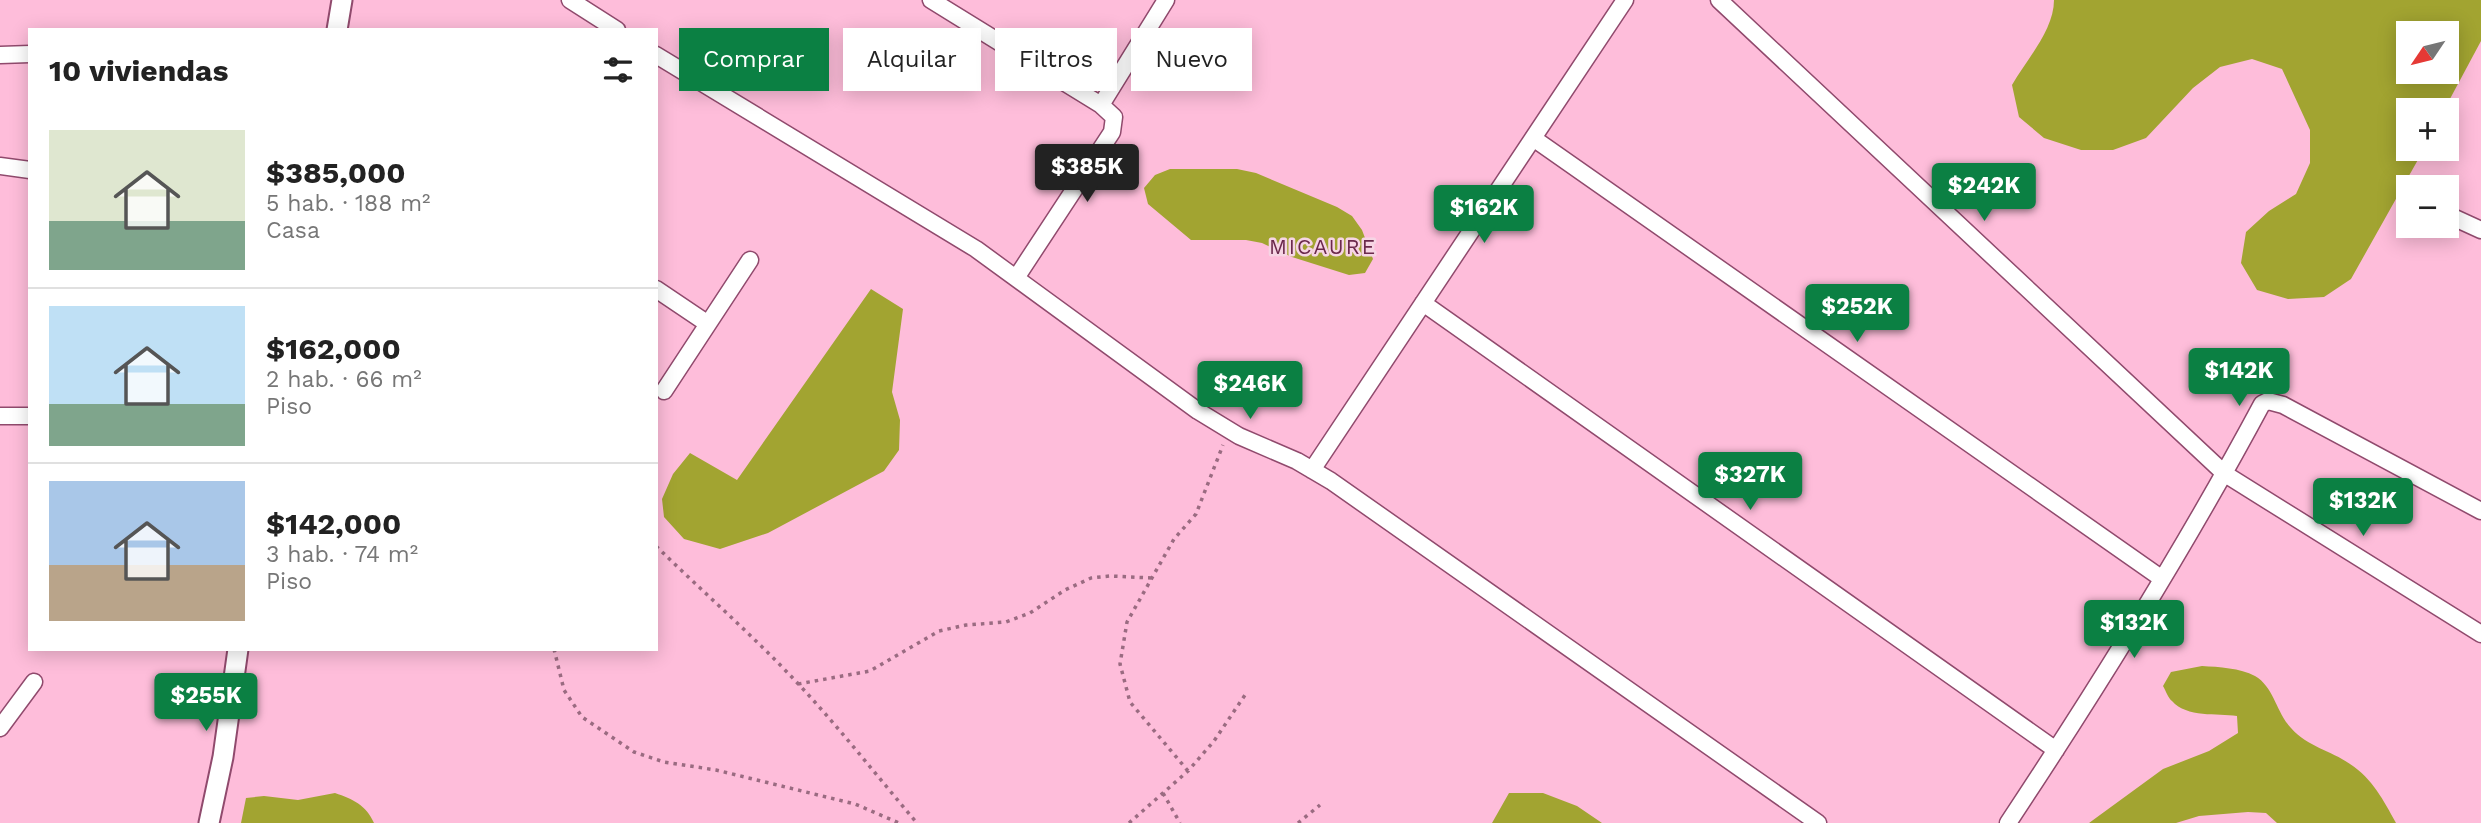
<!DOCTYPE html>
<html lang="es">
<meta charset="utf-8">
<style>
body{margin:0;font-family:"Work Sans",sans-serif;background:#f2f2f2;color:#222;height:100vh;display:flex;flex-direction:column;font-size:26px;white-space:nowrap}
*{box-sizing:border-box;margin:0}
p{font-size:23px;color:#767676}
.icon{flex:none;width:38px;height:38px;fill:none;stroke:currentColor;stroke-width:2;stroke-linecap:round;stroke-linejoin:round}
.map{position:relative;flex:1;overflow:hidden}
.drawer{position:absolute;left:28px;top:28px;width:630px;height:623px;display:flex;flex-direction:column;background:#fff;border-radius:0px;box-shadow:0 4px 18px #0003}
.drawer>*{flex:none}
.top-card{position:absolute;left:679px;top:28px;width:665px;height:63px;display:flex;gap:14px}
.needle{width:46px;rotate:235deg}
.controls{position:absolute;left:2396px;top:21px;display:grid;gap:14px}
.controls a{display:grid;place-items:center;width:63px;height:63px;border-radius:0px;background:#fff;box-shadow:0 4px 18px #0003;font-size:35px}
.price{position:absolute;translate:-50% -60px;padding:0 16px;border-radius:7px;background:#0b8043;color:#fff;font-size:23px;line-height:46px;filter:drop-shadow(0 2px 4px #0008)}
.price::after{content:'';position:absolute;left:50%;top:42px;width:21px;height:16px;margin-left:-10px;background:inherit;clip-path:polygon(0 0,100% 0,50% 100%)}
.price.active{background:#222;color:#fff}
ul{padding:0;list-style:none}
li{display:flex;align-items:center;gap:21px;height:175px;padding:0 21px}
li+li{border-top:2px solid #e0e0e0}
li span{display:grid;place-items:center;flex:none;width:196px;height:140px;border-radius:0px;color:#555}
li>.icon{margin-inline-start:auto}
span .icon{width:84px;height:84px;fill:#fffc;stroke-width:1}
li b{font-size:30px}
h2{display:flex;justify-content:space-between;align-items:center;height:84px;padding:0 21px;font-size:30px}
.pill{padding:0 24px;border-radius:0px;background:#fff;box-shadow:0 4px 18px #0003;font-size:24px;line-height:63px}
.pill.active{background:#0b8043;color:#fff}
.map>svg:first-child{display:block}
.forest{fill:#a2a431;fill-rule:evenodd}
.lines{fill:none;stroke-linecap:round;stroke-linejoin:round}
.minor-casing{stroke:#904a6d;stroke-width:19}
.tertiary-casing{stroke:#904a6d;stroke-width:23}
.path{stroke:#9a6b81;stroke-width:3.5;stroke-dasharray:3.5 5;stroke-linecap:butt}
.minor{stroke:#fff;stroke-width:16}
.tertiary{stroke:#fff;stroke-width:19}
.labels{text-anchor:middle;stroke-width:5;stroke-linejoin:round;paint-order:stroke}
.neighbourhood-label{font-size:21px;letter-spacing:2px;fill:#6b294c;stroke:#f6d5e4}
</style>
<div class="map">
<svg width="2481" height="823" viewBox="0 0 2481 823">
<rect width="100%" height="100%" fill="#febdda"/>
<!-- forest -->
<path class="forest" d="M2054 0H2481V41L2444 110H2408V149H2424L2351 279 2324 297 2288 299 2257 290 2241 263 2246 232 2269 211 2296 194 2310 163V130L2282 69 2252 59 2220 67 2193 88 2146 138 2113 150H2081L2044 138 2019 117 2012 85C2027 59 2054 30 2054 0ZM2446 33V72H2408V33Z
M1170 169H1237L1256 173 1337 207 1352 216 1362 230 1373 259 1365 273 1349 275 1292 257 1262 243 1246 240H1191L1148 204 1144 188 1155 175Z
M871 289 903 309 892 392 900 420 899 450 884 471 768 533 720 549 684 539 664 517 662 499 673 474 690 453 737 480Z
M2202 666C2219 667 2240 668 2255 676 2274 687 2276 712 2291 728 2308 747 2330 750 2350 764 2372 778 2384 801 2396 823H2277L2266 813 2248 812 2199 816 2176 823H2089L2163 769 2209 751 2238 733 2237 716C2217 713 2187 718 2172 701 2168 698 2166 691 2163 686L2171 672Z
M335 793C353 799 366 805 374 823H241L246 798 264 796 298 800Z
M1509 793H1543L1577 806 1602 823H1492Z"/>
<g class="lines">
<defs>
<path id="minor" d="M570 0 617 30
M931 0 1101 105 1114 117 1112 132 1016 278
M1719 0 2225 474 2481 634
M0 55 30 54
M656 55 976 249 1198 411 1239 436 1297 461 1331 481 1818 823
M1101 105 1166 0
M1533 138 2161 578
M0 166 30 170
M2446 214 2481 230
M656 289 708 324
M1423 303 2056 750
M664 391 750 260
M0 416H30
M1312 470 1625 0
M0 728 34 682
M2008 823C2098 687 2185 548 2262 404L2268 401 2283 405 2481 511"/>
<path id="tertiary" d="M337 30 342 0
M209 823 223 757 238 649"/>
</defs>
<!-- minor casing -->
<use href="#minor" class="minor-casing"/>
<!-- tertiary casing -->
<use href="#tertiary" class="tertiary-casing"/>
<!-- path -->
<path class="path" d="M656 546C708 597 764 645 813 700 849 740 882 782 917 823
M554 649 564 690 582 717 634 752 664 762 716 770 855 804 899 823
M798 684 870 671 939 631 966 625 1006 622 1030 613 1065 590 1091 578 1110 576 1152 578
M1188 771 1130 702 1120 664 1127 622 1174 539 1196 514 1223 445
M1163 793 1180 823
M1129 823 1188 771 1214 741 1247 692
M1298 823 1320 805"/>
<!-- minor -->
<use href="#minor" class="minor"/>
<!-- tertiary -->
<use href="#tertiary" class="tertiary"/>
</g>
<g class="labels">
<!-- neighbourhood labels -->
<g class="neighbourhood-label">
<text x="1323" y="254">MICAURE</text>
</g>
</g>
</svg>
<div class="controls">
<a><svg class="needle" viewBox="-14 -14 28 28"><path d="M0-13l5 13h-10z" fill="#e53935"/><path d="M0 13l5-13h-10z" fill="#767676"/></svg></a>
<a>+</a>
<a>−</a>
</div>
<b class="price active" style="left:1087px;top:204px">$385K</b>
<b class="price" style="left:1984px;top:223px">$242K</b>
<b class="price" style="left:1484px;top:245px">$162K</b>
<b class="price" style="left:1857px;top:344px">$252K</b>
<b class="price" style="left:2239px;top:408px">$142K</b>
<b class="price" style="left:1250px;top:421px">$246K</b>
<b class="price" style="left:1750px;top:512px">$327K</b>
<b class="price" style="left:2363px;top:538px">$132K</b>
<b class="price" style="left:2134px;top:660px">$132K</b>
<b class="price" style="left:206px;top:733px">$255K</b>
<div class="top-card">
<a class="pill active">Comprar</a>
<a class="pill">Alquilar</a>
<a class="pill">Filtros</a>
<a class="pill">Nuevo</a>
</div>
<section class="drawer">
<h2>10 viviendas<svg class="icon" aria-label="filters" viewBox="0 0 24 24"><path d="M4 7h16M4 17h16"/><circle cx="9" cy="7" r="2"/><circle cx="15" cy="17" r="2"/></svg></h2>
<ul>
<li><span style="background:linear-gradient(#dfe7d0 65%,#7fa58c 0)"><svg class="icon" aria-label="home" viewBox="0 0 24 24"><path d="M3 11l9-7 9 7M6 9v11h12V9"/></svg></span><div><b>$385,000</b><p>5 hab. · 188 m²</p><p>Casa</p></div></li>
<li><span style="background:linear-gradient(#bfe0f5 70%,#7fa58c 0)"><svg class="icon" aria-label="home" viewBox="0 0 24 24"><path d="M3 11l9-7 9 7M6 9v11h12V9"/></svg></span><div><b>$162,000</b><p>2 hab. · 66 m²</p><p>Piso</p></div></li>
<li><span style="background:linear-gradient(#a9c7e8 60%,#b9a48a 0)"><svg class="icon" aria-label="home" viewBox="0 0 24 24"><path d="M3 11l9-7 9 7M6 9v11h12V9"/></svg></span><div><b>$142,000</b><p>3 hab. · 74 m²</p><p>Piso</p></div></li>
</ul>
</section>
</div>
